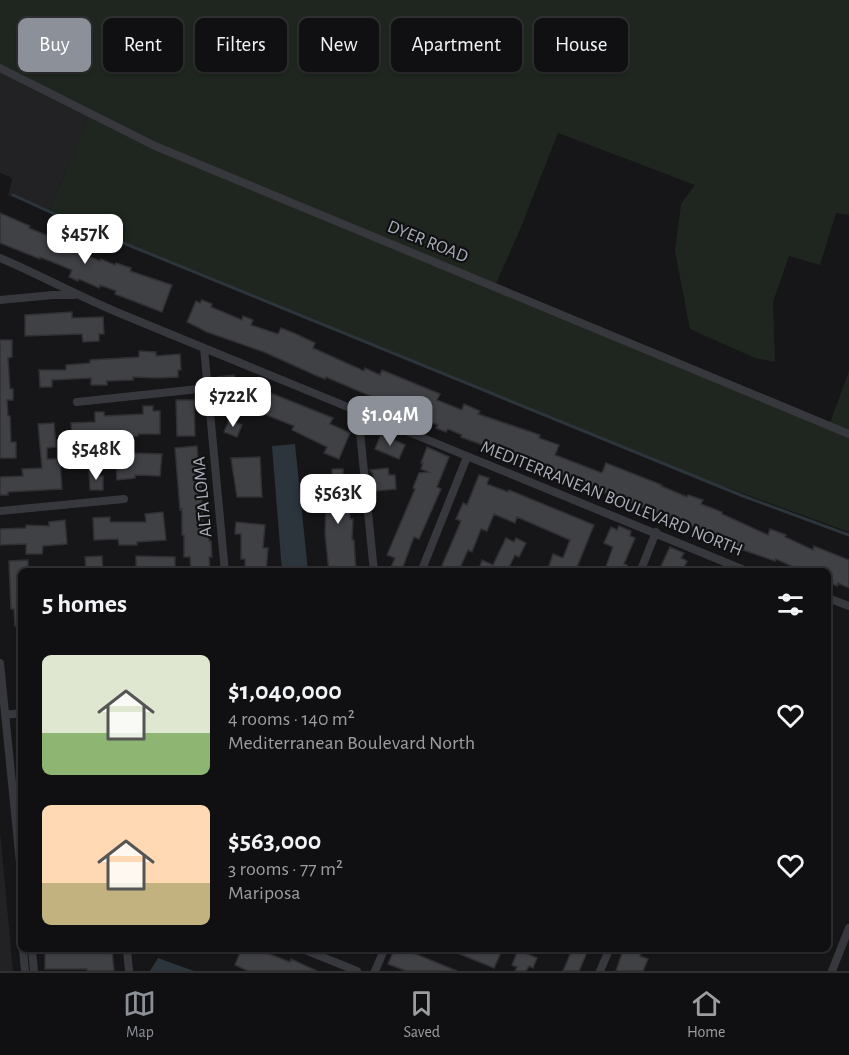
<!DOCTYPE html>
<meta charset="utf-8">
<style>
body{margin:0;font-family:"Alegreya Sans",sans-serif;background:#1e1e20;color:#f1f3f6;height:100vh;display:flex;flex-direction:column;font-size:22px;white-space:nowrap}
*{box-sizing:border-box;margin:0}
p{font-size:20px;color:#9c9d9f}
.icon{flex:none;width:33px;height:33px;fill:none;stroke:currentColor;stroke-width:2;stroke-linecap:round;stroke-linejoin:round}
.map{position:relative;flex:1;overflow:hidden}
.side{position:absolute;left:18px;top:568px;width:813px;height:384px;display:flex;flex-direction:column;background:#101012;border-radius:9px;box-shadow:0 2px 4px #0004,0 0 0 2px #303032}
.side>*{flex:none}
.banner{position:absolute;left:18px;top:18px;width:813px;height:54px;display:flex;gap:12px}
.price{position:absolute;translate:-50% -51px;padding:0 14px;border-radius:12px;background:#fff;color:#222;font-size:20px;line-height:39px;filter:drop-shadow(0 2px 3px #0008)}
.price::after{content:'';position:absolute;left:50%;top:36px;width:18px;height:14px;margin-left:-9px;background:inherit;clip-path:polygon(0 0,100% 0,50% 100%)}
.price.current{background:#8c9099;color:#fff}
ul{padding:0;list-style:none}
li{display:flex;align-items:center;gap:18px;height:150px;padding:0 24px}
li span{display:grid;place-items:center;flex:none;width:168px;height:120px;border-radius:9px;color:#555}
li>.icon{margin-inline-start:auto}
span .icon{width:72px;height:72px;fill:#fffc;stroke-width:1}
li b{font-size:26px}
h2{display:flex;justify-content:space-between;align-items:center;height:72px;padding:0 24px;font-size:26px}
.pill{padding:0 21px;border-radius:9px;background:#101012;box-shadow:0 2px 4px #0004,0 0 0 2px #303032;font-size:21px;line-height:54px}
.pill.current{background:#8c9099;color:#fff}
.dock{display:flex;justify-content:space-around;align-items:center;height:84px;border-top:2px solid #303032;background:#101012;font-size:16px;color:#9c9d9f}
.dock a{display:grid;justify-items:center;gap:3px}
.dock .current{color:#8c9099}
.map>svg:first-child{display:block}
.built{fill:#222225}
.green{fill:#1e261f}
.water{fill:#2c353c}
.lines{fill:none;stroke-linecap:round;stroke-linejoin:round}
.stream{stroke:#2c353c;stroke-width:3}
.building{fill:#404145;stroke:#303034;stroke-width:1.5}
.minor{stroke:#37383d;stroke-width:8}
.labels{text-anchor:middle;stroke-width:4.5;stroke-linejoin:round;paint-order:stroke}
.street-label{font-size:18px;fill:#a8adb8;stroke:#111113}
</style>
<div class="map">
<svg width="849" height="971" viewBox="0 0 849 971">
<rect width="100%" height="100%" fill="#161618"/>
<!-- built -->
<path class="built" d="M0 67 90 112 49 212 8 195 12 180 10 177 0 173Z
M0 831 13 971H0Z"/>
<!-- green -->
<path class="green" d="M0 0H849V215L836 213 820 265 789 256 773 302 775 362 755 358 690 329 675 251 681 204 695 185 558 133 519 232 494 288 830 423 849 371V532L687 473 49 212 90 112 0 67Z"/>
<!-- water -->
<path class="water" d="M295 444 308 571H282L272 446Z
M158 958 194 971H150Z"/>
<g class="lines">
<!-- stream -->
<path class="stream" d="M13 195 72 222 743 496 849 535"/>
</g>
<!-- building -->
<path class="building" d="M0 213 30 226 29 228 70 245 69 248 100 261 101 259 115 265 116 263 131 268 130 271 172 285 162 312 115 294 116 291 100 285 99 288 79 279 78 281 69 277 72 270 40 257V259L0 243Z
M202 300 212 304 211 307 242 320 243 316 253 320 251 325 278 334 281 328 296 334 315 343 313 348 364 371 365 368 380 375 382 370 440 394 437 400 462 410 464 404 480 411 478 414 540 435 539 438 559 445 555 455 602 473 606 463 662 485 661 486 687 497 688 495 703 500 701 504 722 512V514L768 535 770 529 786 535 785 537 813 550 814 546 849 560V588L838 583 837 586 828 582V572H805L776 559 775 561 717 541 718 539 698 531 699 529 671 520 637 505 590 487V488L559 478 561 474 535 465 536 463 510 452 488 447 461 437 462 435 448 429 446 432 436 428 438 425 326 377 325 379 315 375 264 352 207 332 187 322 196 301 200 303Z
M72 312V318L103 317 104 334H99V341L83 342 82 334 25 336V315Z
M0 340H12V357L8 358 10 389H13V400H7L8 416H10L11 442H16V458H0Z
M139 351 156 352V356L180 354 181 370H178V377L155 378 133 377V380L107 381V385H91V378L52 380V387H40L39 370H66V365L90 363V360L139 357Z
M234 375 236 401 220 403 218 377Z
M248 384 333 418 330 424 350 433 339 459 324 453 327 447 292 430 294 426 239 404Z
M176 400H194L195 436H177Z
M143 406H153V411H160V434H138V436L90 439V445L73 446 71 423 95 422V412H104V416L143 414Z
M229 420 242 425 237 437 224 432Z
M54 423 56 447 47 448V459H57L58 463H60L62 489 8 492V495H0V477L23 476 22 469 42 468 38 424Z
M381 434 405 445 399 459 375 449Z
M197 446 199 473 204 472 205 483H201L203 524H209V541H211L212 557H209L210 572H191L190 557H184V535H182V509L180 510 175 448Z
M427 447 449 457 437 487 441 489 419 539 414 537 401 572H389L395 558 387 555 415 489 413 488 419 473 428 472 421 469 423 463H421Z
M133 451V453L162 454 160 476 135 475V478L117 480 115 452Z
M260 457 262 497H237L231 458Z
M388 468 389 475H395L396 489 375 491 373 474 370 470Z
M332 469H343V497H350V519H353L352 540H354L356 572H329L325 534 326 508H323L322 497H324V475H332Z
M89 471H99V476H103V490H90Z
M479 475 489 478 487 484 508 492 509 490 594 525 575 572H547L553 554 563 558 570 540 517 517 515 523 494 514 487 531 481 529 472 552 468 550 458 572H449L441 568 461 521 456 519 463 503 467 505Z
M163 512 166 540 137 542V545H119L118 539 94 540 93 518 110 517V522H146L145 514Z
M65 520 67 544 43 546 42 554H26V544L0 545V529L26 528V525L49 526V522Z
M236 522 265 525 263 548H268L266 572H245V559H241V534H235Z
M619 526 631 531 630 536 635 538 624 564 627 565 625 572H604L613 547 604 543 611 527 617 530Z
M506 538 514 542 516 538 526 543 519 557 515 555 507 571 509 572H478L482 560 493 565Z
M670 547 684 553 681 558 687 561 683 570 677 568 676 572H674L661 566Z
M102 556 103 572H86L85 557Z
M136 556 175 557V572H136Z
M28 560V572H21V626H15L14 609H11L9 561Z
M87 950H112L114 971H87V969H45V952H87Z
M241 950H259L290 962 291 959 317 971H248L235 965Z
M394 950H406L457 971H406L388 964Z
M450 950H502L494 968Z
M518 950 537 958 533 968 529 966 526 971H515L517 967 512 965Z
M572 950H588L579 971H563Z
M623 950 642 951 640 956 648 959 643 971H616Z"/>
<g class="lines">
<!-- minor -->
<path class="minor" d="M0 68 155 146 849 434
M0 258C40 275 78 296 119 313L749 572
M0 300 53 295H74
M204 348 225 572
M77 402 208 388
M358 412 374 572
M0 511 124 499
M421 572 467 457
M640 572 656 532
M828 598 849 606
M0 663 21 873
M5 715 21 713
M23 950 25 971
M32 950 34 971
M127 950 129 971
M305 950 357 971
M375 971 384 950
M600 971 609 950
M832 971 849 928"/>
</g>
<g class="labels">
<!-- street labels -->
<g class="street-label">
<text transform="translate(428 241) rotate(22)" y="6">DYER ROAD</text>
<text transform="translate(202 497) rotate(-95)" y="6">ALTA LOMA</text>
<text transform="translate(612 498) rotate(22)" y="6">MEDITERRANEAN BOULEVARD NORTH</text>
</g>
</g>
</svg>
<b class="price" style="left:85px;top:265px">$457K</b>
<b class="price" style="left:233px;top:428px">$722K</b>
<b class="price current" style="left:390px;top:447px">$1.04M</b>
<b class="price" style="left:96px;top:481px">$548K</b>
<b class="price" style="left:338px;top:525px">$563K</b>
<div class="banner">
<a class="pill current">Buy</a>
<a class="pill">Rent</a>
<a class="pill">Filters</a>
<a class="pill">New</a>
<a class="pill">Apartment</a>
<a class="pill">House</a>
</div>
<section class="side">
<h2>5 homes<svg class="icon" aria-label="filters" viewBox="0 0 24 24"><path d="M4 7h16M4 17h16"/><circle cx="9" cy="7" r="2"/><circle cx="15" cy="17" r="2"/></svg></h2>
<ul>
<li><span style="background:linear-gradient(#dfe7d0 65%,#8fb573 0)"><svg class="icon" aria-label="home" viewBox="0 0 24 24"><path d="M3 11l9-7 9 7M6 9v11h12V9"/></svg></span><div><b>$1,040,000</b><p>4 rooms · 140 m²</p><p>Mediterranean Boulevard North</p></div><svg class="icon" aria-label="heart" viewBox="0 0 24 24"><path d="M12 20l-8-8c-3-5 5-10 8-4 3-6 11-1 8 4z"/></svg></li>
<li><span style="background:linear-gradient(#ffd9b3 65%,#c2b280 0)"><svg class="icon" aria-label="home" viewBox="0 0 24 24"><path d="M3 11l9-7 9 7M6 9v11h12V9"/></svg></span><div><b>$563,000</b><p>3 rooms · 77 m²</p><p>Mariposa</p></div><svg class="icon" aria-label="heart" viewBox="0 0 24 24"><path d="M12 20l-8-8c-3-5 5-10 8-4 3-6 11-1 8 4z"/></svg></li>
</ul>
</section>
</div>
<nav class="dock">
<a class="current"><svg class="icon" aria-label="map" viewBox="0 0 24 24"><path d="M3 6l6-2 6 2 6-2v14l-6 2-6-2-6 2zM9 4v14M15 6v14"/></svg>Map</a>
<a><svg class="icon" aria-label="saved" viewBox="0 0 24 24"><path d="M7 4h10v16l-5-4-5 4z"/></svg>Saved</a>
<a><svg class="icon" aria-label="home" viewBox="0 0 24 24"><path d="M3 11l9-7 9 7M6 9v11h12V9"/></svg>Home</a>
</nav>
